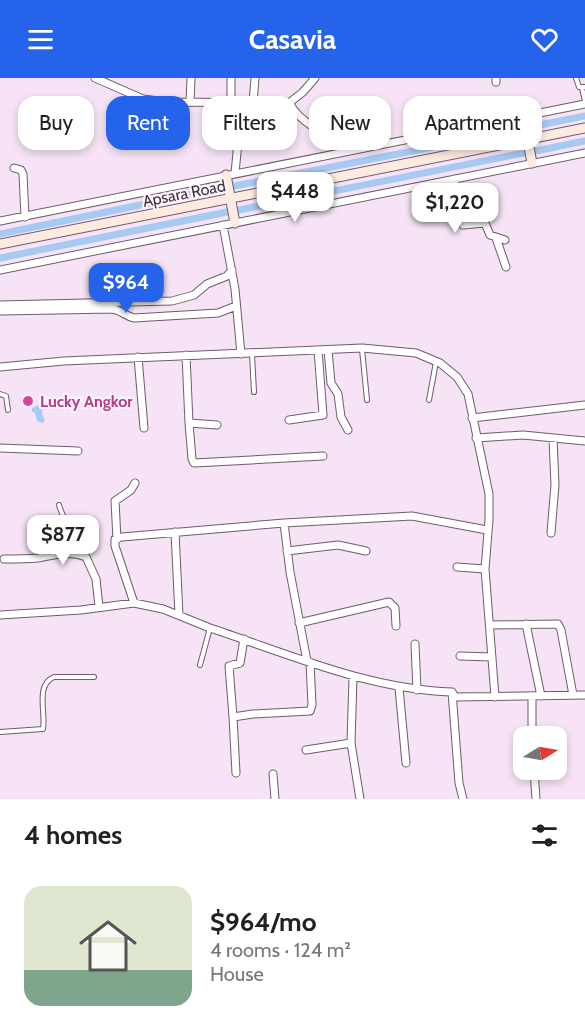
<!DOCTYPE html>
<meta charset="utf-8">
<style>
body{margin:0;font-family:Cabin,sans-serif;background:#f6f6f6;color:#222;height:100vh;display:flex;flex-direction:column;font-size:22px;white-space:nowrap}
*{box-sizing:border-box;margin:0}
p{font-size:20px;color:#767676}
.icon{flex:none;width:33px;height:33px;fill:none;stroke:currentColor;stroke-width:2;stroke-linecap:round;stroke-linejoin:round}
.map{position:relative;height:721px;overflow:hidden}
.side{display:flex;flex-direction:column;background:#fff;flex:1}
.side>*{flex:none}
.banner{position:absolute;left:18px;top:18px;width:549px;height:54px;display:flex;gap:12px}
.needle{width:39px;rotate:79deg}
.fabs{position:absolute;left:513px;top:648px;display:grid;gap:12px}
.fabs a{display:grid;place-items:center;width:54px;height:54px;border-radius:12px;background:#fff;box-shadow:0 3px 9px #0003;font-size:30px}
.price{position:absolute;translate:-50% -51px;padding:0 14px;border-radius:12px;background:#fff;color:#222;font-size:20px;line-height:39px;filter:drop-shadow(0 2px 3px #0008)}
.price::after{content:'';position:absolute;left:50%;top:36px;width:18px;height:14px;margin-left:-9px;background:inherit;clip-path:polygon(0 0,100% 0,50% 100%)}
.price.current{background:#2563eb;color:#fff}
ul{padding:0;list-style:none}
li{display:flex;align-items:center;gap:18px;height:150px;padding:0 24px}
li+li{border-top:2px solid #e0e0e0}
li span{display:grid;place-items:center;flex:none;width:168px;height:120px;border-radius:18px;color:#555}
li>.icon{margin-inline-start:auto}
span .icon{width:72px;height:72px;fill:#fffc;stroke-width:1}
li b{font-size:26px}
h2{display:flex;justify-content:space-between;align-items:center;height:72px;padding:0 24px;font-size:26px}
.tag{padding:0 21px;border-radius:18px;background:#fff;box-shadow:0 3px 9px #0003;font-size:21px;line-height:54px}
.tag.current{background:#2563eb;color:#fff}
header{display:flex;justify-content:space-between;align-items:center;height:78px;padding:0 24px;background:#2563eb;color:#fff;font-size:27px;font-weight:800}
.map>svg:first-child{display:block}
.water{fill:#a6caf2}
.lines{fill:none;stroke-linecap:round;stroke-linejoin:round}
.canal{stroke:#a6caf2;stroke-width:7}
.lane-casing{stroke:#6d5d6c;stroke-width:6}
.street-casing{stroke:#6d5d6c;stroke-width:9}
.secondary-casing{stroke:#6d5d6c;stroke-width:11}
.lane{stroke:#fff;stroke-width:4}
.street{stroke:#fff;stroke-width:7}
.secondary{stroke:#feeae0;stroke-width:9}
.hotel-dot{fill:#d1479c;stroke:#fef3fe;stroke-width:2}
.labels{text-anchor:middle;stroke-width:4.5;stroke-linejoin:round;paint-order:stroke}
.street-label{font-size:16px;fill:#3d353c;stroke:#fef3fe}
.hotel-label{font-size:16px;font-weight:bold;fill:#b23c85;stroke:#fef3fe;text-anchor:start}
</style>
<header><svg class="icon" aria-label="menu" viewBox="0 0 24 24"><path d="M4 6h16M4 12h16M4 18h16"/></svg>Casavia<svg class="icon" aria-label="heart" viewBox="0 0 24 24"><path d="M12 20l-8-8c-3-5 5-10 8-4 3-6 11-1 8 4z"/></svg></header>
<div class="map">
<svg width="585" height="721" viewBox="0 0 585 721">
<rect width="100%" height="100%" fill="#f6e3f5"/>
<!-- water -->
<path class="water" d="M39 327 43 329 42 336 45 343 42 345 37 343 35 335 32 334V330Z"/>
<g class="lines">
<!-- canal -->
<path class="canal" d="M530 49 585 38
M536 73 585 63
M234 108 520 52
M239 132 524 75
M0 156 222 110
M0 180 227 134"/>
<defs>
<path id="lane" d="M576 0 579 9H585
M582 10 585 23
M362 271 367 322
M252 276 254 314
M0 316 6 318 8 332
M429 322 436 284
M59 427C64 446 79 460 86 478
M200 587 210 550
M0 654 43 651C46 634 35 607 54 599H94"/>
<path id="street" d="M95 0 143 21 167 24 289 25 303 14 315 0
M231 0V24
M496 0V4
M167 24 171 53 182 58
M190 24 191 0
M253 25 255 0
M289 25C300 44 325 58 345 63 354 65 361 65 369 68
M14 90 21 92 23 96 25 139
M235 95 242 24
M454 101 463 147 485 145 490 157 505 162
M0 143 585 26
M223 147 235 211 241 276
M496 160 506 189
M0 192 585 75
M0 227 172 223 194 217 207 206 227 198 232 192
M0 233 112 231C121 232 125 238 134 240L218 235 236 228
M328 272 331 305 338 316 341 339 348 352
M186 277 189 345 192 381 194 385 323 378
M138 279 144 350
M0 289 64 283 362 270 416 275 440 285 457 299 468 316 489 416V442L485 491 495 619
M472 340 585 327
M289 342 323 337 318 272
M189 345 217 347
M476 360 523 357 585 363
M0 370 78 373
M284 445 290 494 307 583
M175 454 179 537
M551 455 555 407 553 360
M117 461 115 423 131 412 135 405
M287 473 338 467 366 473
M4 481C15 481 27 481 38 480 55 477 69 472 86 479L96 501 99 529
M457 489 485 491
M134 525 115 468V461L122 459 284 445 412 438 487 452
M0 537 81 532 134 525 163 531 210 550C289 576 367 611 452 614L455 619 585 617
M299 545 389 524 395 530 396 548
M526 546 541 618
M490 547 558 546 561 552 573 617
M415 566 417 612
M460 578 492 579
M353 599 351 665 360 721
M399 610 406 685
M452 614 459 705 463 721
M532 618V658
M233 639 229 588 240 585 244 561
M306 672 351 665
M534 692 536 721
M236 695 233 639 253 636 310 633 312 627 310 584
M273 696 275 721"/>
<path id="secondary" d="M523 38 532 85
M226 97 235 145
M0 166 585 50"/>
</defs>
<!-- lane casing -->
<use href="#lane" class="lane-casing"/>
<!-- street casing -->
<use href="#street" class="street-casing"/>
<!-- secondary casing -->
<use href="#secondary" class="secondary-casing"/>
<!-- lane -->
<use href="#lane" class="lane"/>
<!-- street -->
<use href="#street" class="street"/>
<!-- secondary -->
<use href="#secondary" class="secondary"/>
</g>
<!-- markers -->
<circle class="hotel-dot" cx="28" cy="323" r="6"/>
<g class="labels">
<!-- street labels -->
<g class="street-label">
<text transform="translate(184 115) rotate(-11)" y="6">Apsara Road</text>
</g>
<!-- hotel labels -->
<g class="hotel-label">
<text x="40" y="329">Lucky Angkor</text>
</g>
</g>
</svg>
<div class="fabs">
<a><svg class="needle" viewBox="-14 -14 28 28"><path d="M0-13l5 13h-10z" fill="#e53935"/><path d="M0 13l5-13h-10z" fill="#767676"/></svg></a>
</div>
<b class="price" style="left:295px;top:145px">$448</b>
<b class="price" style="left:455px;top:156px">$1,220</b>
<b class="price current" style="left:126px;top:236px">$964</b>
<b class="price" style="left:63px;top:488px">$877</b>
<div class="banner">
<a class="tag">Buy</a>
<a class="tag current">Rent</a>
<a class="tag">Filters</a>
<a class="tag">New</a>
<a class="tag">Apartment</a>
</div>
</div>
<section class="side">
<h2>4 homes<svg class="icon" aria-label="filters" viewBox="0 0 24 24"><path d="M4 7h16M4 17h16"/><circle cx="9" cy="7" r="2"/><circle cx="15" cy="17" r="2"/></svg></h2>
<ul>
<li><span style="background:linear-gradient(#dfe7d0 70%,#7fa58c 0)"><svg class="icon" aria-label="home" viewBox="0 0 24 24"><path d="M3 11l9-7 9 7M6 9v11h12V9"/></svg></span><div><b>$964/mo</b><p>4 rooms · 124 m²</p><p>House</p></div></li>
</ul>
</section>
